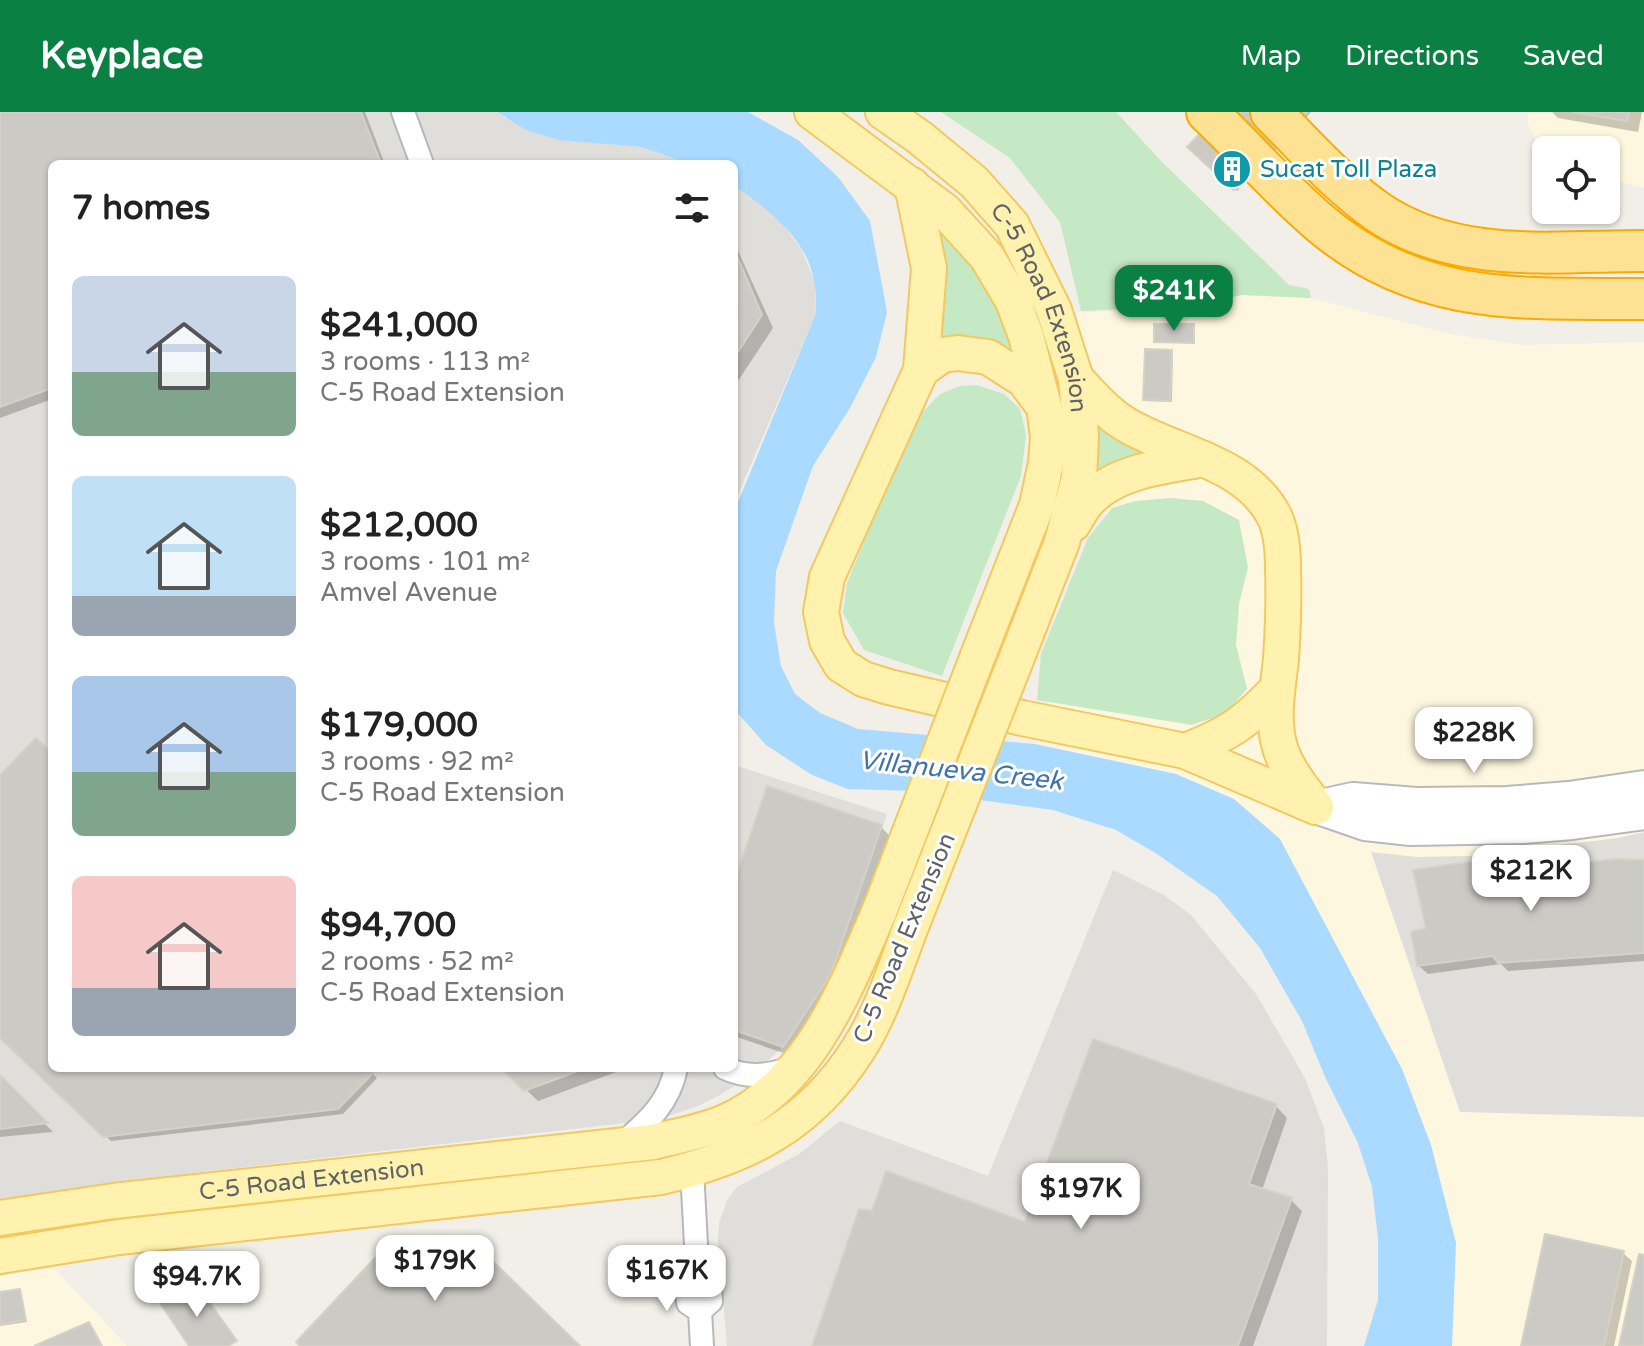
<!DOCTYPE html>
<meta charset="utf-8">
<style>
body{margin:0;font-family:"Varela Round",sans-serif;background:#f6f6f6;color:#222;height:100vh;display:flex;flex-direction:column;font-size:30px;white-space:nowrap}
*{box-sizing:border-box;margin:0}
p{font-size:26px;color:#767676}
.icon{flex:none;width:44px;height:44px;fill:none;stroke:currentColor;stroke-width:2;stroke-linecap:round;stroke-linejoin:round}
.map{position:relative;flex:1;overflow:hidden}
.sheet{position:absolute;left:48px;top:48px;width:690px;height:912px;display:flex;flex-direction:column;background:#fff;border-radius:12px;box-shadow:0 2px 6px #0004}
.sheet>*{flex:none}
.controls{position:absolute;left:1532px;top:24px;display:grid;gap:16px}
.controls a{display:grid;place-items:center;width:88px;height:88px;border-radius:12px;background:#fff;box-shadow:0 2px 6px #0004;font-size:40px}
.price{position:absolute;translate:-50% -68px;padding:0 18px;border-radius:16px;background:#fff;color:#222;font-size:26px;line-height:52px;filter:drop-shadow(0 2px 4px #0008)}
.price::after{content:'';position:absolute;left:50%;top:48px;width:24px;height:18px;margin-left:-12px;background:inherit;clip-path:polygon(0 0,100% 0,50% 100%)}
.price.current{background:#0b8043;color:#fff}
ul{padding:0;list-style:none}
li{display:flex;align-items:center;gap:24px;height:200px;padding:0 24px}
li span{display:grid;place-items:center;flex:none;width:224px;height:160px;border-radius:12px;color:#555}
li>.icon{margin-inline-start:auto}
span .icon{width:96px;height:96px;fill:#fffc;stroke-width:1}
li b{font-size:34px}
h2{display:flex;justify-content:space-between;align-items:center;height:96px;padding:0 24px;font-size:34px}
header{display:flex;align-items:center;gap:48px;box-sizing:border-box;height:112px;padding:0 40px;background:#0b8043;color:#fff}
header strong{font-size:38px}
nav{display:flex;gap:44px;margin-inline-start:auto;font-size:28px}
.map>svg:first-child{display:block}
.commercial{fill:#fef7e0}
.industrial{fill:#e0deda}
.green{fill:#c5e8c5}
.water{fill:#aadaff}
.shadow{fill:#0003}
.building{fill:#cccac5;stroke:#d6d1c6;stroke-width:2}
.lines{fill:none;stroke-linecap:round;stroke-linejoin:round}
.street-casing{stroke:#b5b8bc;stroke-width:26}
.secondary-casing{stroke:#b6babf;stroke-width:36}
.primary-casing{stroke:#f2c960;stroke-width:38}
.highway-casing{stroke:#f9ab00;stroke-width:44}
.street{stroke:#fff;stroke-width:22}
.secondary{stroke:#fff;stroke-width:32}
.primary{stroke:#fff2af;stroke-width:34}
.highway{stroke:#fde293;stroke-width:40}
.primary-bridge-casing{stroke:#f2c960;stroke-width:38;stroke-linecap:butt}
.primary-bridge{stroke:#fff2af;stroke-width:34}
.labels{text-anchor:middle;stroke-width:6;stroke-linejoin:round;paint-order:stroke}
.culture-label{font-size:24px;fill:#0d838f;stroke:#fff;text-anchor:start}
.street-label{font-size:24px;fill:#5f6368;stroke:#fff}
.water-label{font-size:26px;font-style:italic;fill:#4174aa;stroke:#fff}
</style>
<header>
<strong>Keyplace</strong>
<nav><a>Map</a><a>Directions</a><a>Saved</a></nav>
</header>
<div class="map">
<svg width="1644" height="1234" viewBox="0 0 1644 1234">
<rect width="100%" height="100%" fill="#f1efe8"/>
<!-- commercial -->
<path class="commercial" d="M1529 0H1644V76L1606 66V38H1548L1538 33 1527 10Z
M1241 183 1311 186 1450 222 1522 233 1644 230V1234H1452L1456 1131 1431 1033 1402 957 1280 727 1176 662 1035 632 1104 421 1112 329 1075 201 1191 194Z
M54 1156 127 1234H0V1163Z"/>
<!-- industrial -->
<path class="industrial" d="M0 0H497L505 6 606 32 641 35 690 52H52V956H734V653L887 702 831 862 783 935 750 964 720 983 696 995 659 1007 115 1070 0 1090Z
M734 73 775 102 801 137 814 167 816 201 734 392Z
M1644 720V1005L1460 1000 1371 740 1417 745 1469 744 1618 726Z
M1113 758 1164 783 1191 803 1256 882 1305 966 1324 1016 1328 1057 1327 1234H727L718 1130 719 1111 727 1088 737 1075 799 1042 840 1009 988 1064Z"/>
<!-- green -->
<path class="green" d="M941 0H1116L1162 50 1289 173 1309 177 1311 186 1241 183 1191 194 1081 199 1060 110 1010 46Z
M937 109 978 161 1014 231 1010 235 994 231 932 235Z
M976 273 1004 282 1020 297 1026 323 1021 364 942 564 864 538 843 501 847 471 914 309 940 282 960 274Z
M1099 314 1158 343 1096 365Z
M1171 386 1203 389 1239 408 1248 455 1239 492 1236 533 1247 577 1226 601 1192 613 1037 588 1041 542 1088 426 1112 396 1135 389Z"/>
<!-- water -->
<path class="water" d="M497 0H748L798 28 838 65 870 109 887 200 876 245 850 296 813 354 776 459 774 511 781 554 795 582 820 601 858 617 1035 632 1176 662 1234 687 1280 727 1402 957 1431 1033 1456 1131 1452 1234H1364L1378 1188V1126L1372 1075 1358 1031 1326 967 1302 909 1260 836 1217 784 1157 742 1116 718 1053 698 915 679 848 677 812 663 766 633 734 597V400L816 201C816 191 816 180 814 169 807 126 767 97 734 73V52H690L641 35 559 28 526 18Z"/>
<!-- shadow -->
<path class="shadow" d="M0 0H365L385 52H52V287L0 306Z
M1223 0H1311L1237 79 1190 35Z
M1552 0H1642L1638 20 1558 6Z
M734 130 773 216 734 275Z
M1193 214 1195 232 1156 229Z
M1171 240 1173 242 1172 290 1147 289 1145 287Z
M52 643V956H367L377 966 343 1002 111 1029 0 923V666Z
M881 715 892 726 842 874 795 945 734 924V778Z
M1644 750V849L1508 859 1501 852 1428 862 1419 854 1428 818 1474 751 1483 759 1485 766Z
M503 956H627L538 989Z
M0 966 53 1020 0 1025Z
M1276 994 1287 1006 1262 1078 1291 1088 1302 1099 1253 1234H814L1026 1112Z
M1623 1141 1632 1149 1614 1234H1523Z
M19 1179 27 1210 0 1214V1182Z"/>
<!-- building -->
<path class="building" d="M0 0H361L381 52H52V276L0 295Z
M1221 0H1307L1234 78 1187 35Z
M1572 0H1629L1627 9Z
M734 137 762 203 734 246Z
M1154 212H1194V231L1154 230Z
M1145 237 1172 238 1170 289 1143 288Z
M36 626 52 641V956H370L374 960 338 997 103 1025 0 926V663Z
M767 674 882 713 831 862 783 935 734 918V771Z
M1615 747 1644 748V841L1498 851 1493 844 1417 854 1411 820 1426 816 1413 758 1475 749 1479 765Z
M1093 927 1277 992 1249 1072 1292 1086 1238 1234H812L859 1097 872 1099 886 1059 1025 1110Z
M501 956H586L524 979Z
M0 963 48 1011 0 1017Z
M1545 1122 1624 1139 1604 1234H1521Z
M469 1126 580 1234H300L296 1230 388 1132Z
M1639 1142 1644 1143V1234H1619Z
M195 1170 237 1229 228 1234H189L160 1191Z
M20 1177 26 1208 0 1212V1180Z
M89 1210 102 1234H34Z"/>
<g class="lines">
<defs>
<path id="street" d="M403 0 422 52
M725 956C748 967 767 963 791 957
M621 1033C647 1010 669 992 676 956
M692 1058 697 1151
M697 1151 709 1158 711 1189 700 1199 702 1234
M697 1151 685 1160 688 1191 700 1199"/>
<path id="secondary" d="M1321 694 1353 687 1416 692 1507 691 1569 686 1644 675
M1316 695 1365 712 1411 717 1523 715 1572 711 1644 701"/>
<g id="primary">
<path d="M812 0 945 99 987 145 1013 189 1026 224 1044 294 1048 325 1046 351 1037 393 977 546"/>
<path id="s1" d="M883 0 919 25 974 70 1012 113 1054 198 1076 267 1081 324 1079 366 1062 430 1012 558"/>
<path d="M912 73 929 156 921 258 827 465 821 500 827 529 841 553 863 567 889 575 1022 606 1185 639 1316 695"/>
<path d="M921 258 942 243 958 241 988 245 1024 268 1041 291"/>
<path d="M1076 267C1092 283 1105 300 1125 312 1173 341 1244 349 1273 402 1282 418 1283 439 1283 456 1284 486 1283 517 1281 547 1278 574 1272 605 1279 632 1285 656 1302 675 1316 695"/>
<path d="M1073 412C1078 404 1083 393 1091 386 1119 358 1167 354 1204 347"/>
<path d="M1185 639C1229 622 1245 611 1277 577"/>
<path id="s2" d="M0 1106 114 1089 653 1030C677 1024 702 1020 725 1010 809 973 845 878 879 800"/>
<path d="M0 1144 119 1125 661 1065C747 1045 811 1013 859 936 883 898 896 853 912 812"/>
</g>
<path id="highway" d="M1207 0C1245 36 1280 77 1320 111 1420 196 1523 186 1644 187
M1271 0C1305 34 1338 72 1378 100 1456 153 1555 139 1644 139"/>
</defs>
<!-- street casing -->
<use href="#street" class="street-casing"/>
<!-- secondary casing -->
<use href="#secondary" class="secondary-casing"/>
<!-- primary casing -->
<use href="#primary" class="primary-casing"/>
<!-- highway casing -->
<use href="#highway" class="highway-casing"/>
<!-- street -->
<use href="#street" class="street"/>
<!-- secondary -->
<use href="#secondary" class="secondary"/>
<!-- primary -->
<use href="#primary" class="primary"/>
<!-- highway -->
<use href="#highway" class="highway"/>
<defs>
<path id="primary-bridge" d="M879 800 977 546
M912 812 1012 558"/>
</defs>
<!-- primary-bridge casing -->
<use href="#primary-bridge" class="primary-bridge-casing"/>
<!-- primary-bridge -->
<use href="#primary-bridge" class="primary-bridge"/>
</g>
<!-- icons -->
<defs>
<symbol id="building-disc" viewBox="-11 -11 22 22"><circle r="9.5" fill="#0f9aa8" stroke="#fff"/><path d="M-4-6H4V6H1V3H-1V6H-4ZM-2.5-4.3h1.7v1.8h-1.7ZM.8-4.3h1.7v1.8H.8ZM-2.5-1h1.7V.8h-1.7ZM.8-1h1.7V.8H.8Z" fill="#fff"/></symbol>
</defs>
<g fill-rule="evenodd">
<use href="#building-disc" x="1210" y="35" width="44" height="44"/>
</g>
<g class="labels">
<!-- culture labels -->
<g class="culture-label">
<text x="1260" y="65">Sucat Toll Plaza</text>
</g>
<!-- street labels -->
<g class="street-label">
<text dy="8" stroke="none"><textPath href="#s1" startOffset="260">C-5 Road Extension</textPath></text>
<text transform="translate(904 826) rotate(-67)" y="8">C-5 Road Extension</text>
<text dy="8" stroke="none"><textPath href="#s2" startOffset="314">C-5 Road Extension</textPath></text>
</g>
<!-- water labels -->
<g class="water-label">
<text transform="translate(961 658) rotate(6)" y="9">Villanueva Creek</text>
</g>
</g>
</svg>
<div class="controls">
<a><svg class="icon" aria-label="locate" viewBox="0 0 24 24"><circle cx="12" cy="12" r="6"/><path d="M12 2v4M12 18v4M2 12h4M18 12h4"/></svg></a>
</div>
<b class="price current" style="left:1174px;top:221px">$241K</b>
<b class="price" style="left:1474px;top:663px">$228K</b>
<b class="price" style="left:1531px;top:801px">$212K</b>
<b class="price" style="left:1081px;top:1119px">$197K</b>
<b class="price" style="left:435px;top:1191px">$179K</b>
<b class="price" style="left:667px;top:1201px">$167K</b>
<b class="price" style="left:197px;top:1207px">$94.7K</b>
<section class="sheet">
<h2>7 homes<svg class="icon" aria-label="filters" viewBox="0 0 24 24"><path d="M4 7h16M4 17h16"/><circle cx="9" cy="7" r="2"/><circle cx="15" cy="17" r="2"/></svg></h2>
<ul>
<li><span style="background:linear-gradient(#c9d6e8 60%,#7fa58c 0)"><svg class="icon" aria-label="home" viewBox="0 0 24 24"><path d="M3 11l9-7 9 7M6 9v11h12V9"/></svg></span><div><b>$241,000</b><p>3 rooms · 113 m²</p><p>C-5 Road Extension</p></div></li>
<li><span style="background:linear-gradient(#bfe0f5 75%,#9aa5b1 0)"><svg class="icon" aria-label="home" viewBox="0 0 24 24"><path d="M3 11l9-7 9 7M6 9v11h12V9"/></svg></span><div><b>$212,000</b><p>3 rooms · 101 m²</p><p>Amvel Avenue</p></div></li>
<li><span style="background:linear-gradient(#a9c7e8 60%,#7fa58c 0)"><svg class="icon" aria-label="home" viewBox="0 0 24 24"><path d="M3 11l9-7 9 7M6 9v11h12V9"/></svg></span><div><b>$179,000</b><p>3 rooms · 92 m²</p><p>C-5 Road Extension</p></div></li>
<li><span style="background:linear-gradient(#f6c9c9 70%,#9aa5b1 0)"><svg class="icon" aria-label="home" viewBox="0 0 24 24"><path d="M3 11l9-7 9 7M6 9v11h12V9"/></svg></span><div><b>$94,700</b><p>2 rooms · 52 m²</p><p>C-5 Road Extension</p></div></li>
</ul>
</section>
</div>
